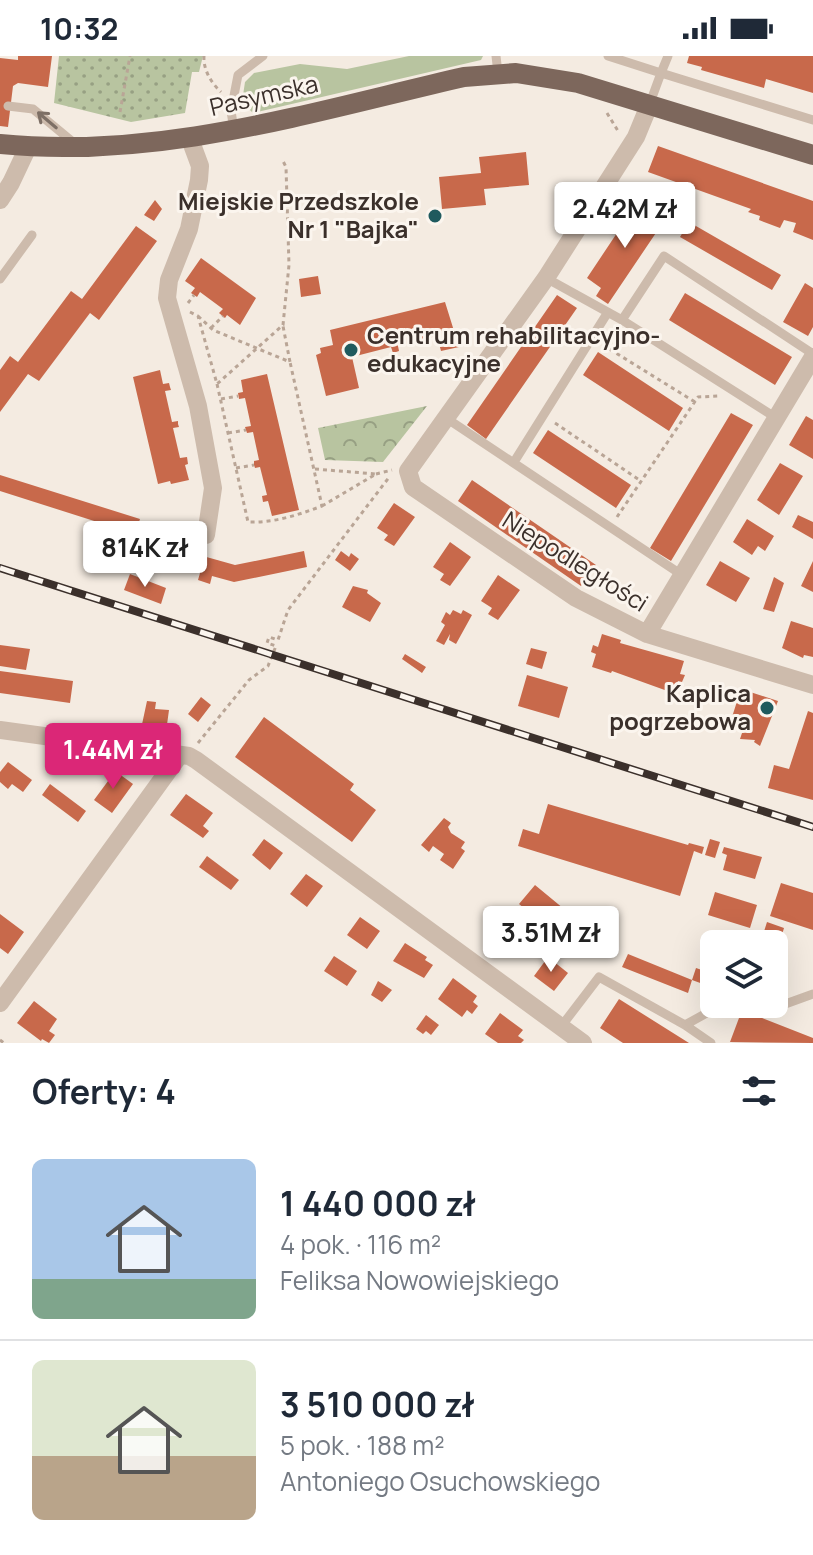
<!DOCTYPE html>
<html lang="pl">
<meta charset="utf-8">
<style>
body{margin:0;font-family:Manrope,sans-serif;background:#f2f2f3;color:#1f2937;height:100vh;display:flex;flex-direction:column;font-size:30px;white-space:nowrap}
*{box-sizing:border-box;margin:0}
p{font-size:26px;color:#747a83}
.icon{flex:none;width:44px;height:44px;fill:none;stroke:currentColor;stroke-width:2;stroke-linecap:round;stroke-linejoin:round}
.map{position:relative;height:987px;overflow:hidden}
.side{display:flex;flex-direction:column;background:#fff;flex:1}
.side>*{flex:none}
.fabs{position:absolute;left:700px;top:874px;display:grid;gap:16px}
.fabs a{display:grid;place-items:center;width:88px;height:88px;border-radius:12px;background:#fff;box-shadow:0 8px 32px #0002;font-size:40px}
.price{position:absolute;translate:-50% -68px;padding:0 18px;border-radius:8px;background:#fff;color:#222;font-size:26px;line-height:52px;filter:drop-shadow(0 2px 4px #0008)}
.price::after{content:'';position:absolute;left:50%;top:48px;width:24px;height:18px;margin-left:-12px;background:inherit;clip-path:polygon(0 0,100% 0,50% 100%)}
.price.active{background:#db2777;color:#fff}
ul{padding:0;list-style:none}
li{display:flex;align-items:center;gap:24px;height:200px;padding:0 32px}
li+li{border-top:2px solid #e0e1e3}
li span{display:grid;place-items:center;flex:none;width:224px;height:160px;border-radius:12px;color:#555}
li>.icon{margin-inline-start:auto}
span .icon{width:96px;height:96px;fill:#fffc;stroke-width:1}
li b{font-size:34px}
h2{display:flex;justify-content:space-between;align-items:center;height:96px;padding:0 32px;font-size:34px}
.status{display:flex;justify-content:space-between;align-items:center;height:56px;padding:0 40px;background:#fff;direction:ltr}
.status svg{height:22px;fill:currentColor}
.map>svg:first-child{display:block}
.grass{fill:#b8c4a0}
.park{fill:url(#park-crowns)}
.garden{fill:url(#garden-dots)}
.building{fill:#c8694b}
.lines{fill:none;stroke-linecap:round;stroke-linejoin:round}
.path{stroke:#b9a596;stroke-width:3;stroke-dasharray:4 4;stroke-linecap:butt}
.service{stroke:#cdbbac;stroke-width:9}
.minor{stroke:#cdbbac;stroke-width:18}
.primary{stroke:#7d675c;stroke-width:20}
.rail-casing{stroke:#3b302b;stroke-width:8}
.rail{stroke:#fbf5ee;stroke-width:5;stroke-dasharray:15;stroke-linecap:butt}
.oneway{stroke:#7d6f65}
.poi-dot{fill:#1f5a5e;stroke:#fbf5ee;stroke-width:3}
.labels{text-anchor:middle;stroke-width:6;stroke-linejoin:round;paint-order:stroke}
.street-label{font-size:24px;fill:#3b302b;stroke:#fbf5ee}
.poi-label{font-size:24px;font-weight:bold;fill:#3b302b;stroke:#fbf5ee;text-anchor:end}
</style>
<div class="status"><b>10:32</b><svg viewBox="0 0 49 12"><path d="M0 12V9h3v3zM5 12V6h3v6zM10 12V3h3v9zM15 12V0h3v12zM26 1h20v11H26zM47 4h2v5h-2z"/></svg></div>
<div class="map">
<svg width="813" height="987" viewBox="0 0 813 987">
<defs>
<pattern id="park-crowns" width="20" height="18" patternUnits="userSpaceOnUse" patternTransform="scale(2)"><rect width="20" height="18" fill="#b8c4a0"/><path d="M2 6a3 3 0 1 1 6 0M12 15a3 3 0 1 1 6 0" fill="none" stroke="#97a083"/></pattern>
<pattern id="garden-dots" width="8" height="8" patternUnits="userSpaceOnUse" patternTransform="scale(2)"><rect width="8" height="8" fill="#b8c4a0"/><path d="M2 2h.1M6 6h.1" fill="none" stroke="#97a083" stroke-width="1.8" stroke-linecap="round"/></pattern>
</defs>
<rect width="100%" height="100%" fill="#f4ebe1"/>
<!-- grass -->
<path class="grass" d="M409 0H483L481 4 253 57 242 46 245 26 254 17 300 8 347 13Z"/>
<!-- park -->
<path class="park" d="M427 350 383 406 325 404 318 372Z"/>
<!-- garden -->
<path class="garden" d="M59 0H203L199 16H192L185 57 131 66 54 47Z"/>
<!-- building -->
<path class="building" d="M18 0H52L48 31 18 27 13 30 8 71 0 70V2L18 4Z
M689 0H813V37L766 23 764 32 701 14 702 11 687 7Z
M658 90 813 145V184L793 176 796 167 784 164 780 172 759 164 760 160 748 156 751 153 648 116Z
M526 96 529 129 484 133 486 149 442 153 439 121 481 117 479 101Z
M155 144 162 153 154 165 144 159Z
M639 144 666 162 608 248 596 240 601 232 587 222Z
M689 166 781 219 772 234 680 181Z
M136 170 157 185 99 264 90 257 39 325 28 318 0 356V314L10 300 18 306 71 235 82 243Z
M201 202 256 242 240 269 227 259 225 262 219 257 223 253 200 236 197 241 191 237 195 232 185 225Z
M318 220 321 238 301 241 299 223Z
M805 227 813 232V271L808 280 783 266Z
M685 237 792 301 775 329 669 264Z
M557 239 577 252 486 383 467 369Z
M445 246 459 291 441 295 437 280 398 290 399 295 393 297 391 291 352 301 359 332 326 340 316 299 321 297 320 292 333 289 330 274Z
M598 296 683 352 669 375 583 319Z
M160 314 163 328 169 327 170 331 171 334 165 335 172 366 178 365V368L179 371 173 372 180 402 187 401 188 408 185 409 189 424 171 428 170 425 158 428 133 321Z
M267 318 299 454 272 460 268 445 263 446 262 440 267 439 260 411 255 412 254 409V405L259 404 253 376 247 377 245 371 251 370 245 342 239 343 238 337 243 336 241 324Z
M731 357 753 369 671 505 650 492Z
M806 360 813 364V403L789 389Z
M548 374 631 429 616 452 533 397Z
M780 407 803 420 779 459 757 444Z
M0 419 140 463 135 478 0 435Z
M472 424 596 509 581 530 458 445Z
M394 447 415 461 394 490 384 484 388 479 377 472Z
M798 459 813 466V483L792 471Z
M747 463 774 480 765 495 758 490 752 499 733 486Z
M450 486 471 501 450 530 440 524 444 518 433 511Z
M185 495 235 509 304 495 307 511 234 526 212 520 210 528 198 524 200 517 181 512Z
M341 495 349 501 351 497 359 503 350 515 335 504Z
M720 505 750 522 736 546 706 529Z
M813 505V536L801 530Z
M130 518 166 532 161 548 124 534Z
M498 519 520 534 498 564 488 558 492 552 481 545Z
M774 521 784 527 774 556 763 553Z
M353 530 368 534 367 537 381 547 370 566 342 551Z
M453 554 461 558 463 554 472 559 456 588 449 584 450 578 444 589 436 585 445 569 441 566 446 556 450 559Z
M791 565 813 572V601L804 599 803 602 782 592Z
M602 578 621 584 620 587 684 605 680 618 685 619 682 626 678 625 673 637 612 615 611 617 592 611 596 598 591 596 593 589 598 591Z
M0 589 30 593 26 614 0 610Z
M531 592 547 596 542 613 526 608Z
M405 598 426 611 422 617 402 603Z
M0 615 73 625 70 647 0 637Z
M527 619 568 631 559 662 518 650Z
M741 633 778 645 760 690 754 686 755 684 740 683 746 665 732 661Z
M201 641 211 649 198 666 188 658Z
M147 645 156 646 155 653 169 654 166 676 141 673Z
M808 655 813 657V744L768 732 774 709 789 713Z
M264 661 354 728 350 734 376 754 352 786 235 701Z
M8 706 32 724 23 736 12 728 8 733 0 726V716Z
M111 712 133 728 112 757 94 744 111 721 107 718Z
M50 728 86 755 78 766 42 739Z
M186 738 213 757 203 770 209 775 203 782 170 759Z
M548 748 688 789 689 787 704 791 702 798 694 795 680 840 518 790 523 773 539 778Z
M444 762 451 767 448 771 451 777 465 786 461 792 465 795 453 813 440 804 444 798 433 790 429 796 421 789Z
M264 783 283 797 270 814 252 799Z
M710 783 720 786 715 802 705 799Z
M724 791 762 801 755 823 723 814 727 799 722 797Z
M207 800 239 824 231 834 199 811Z
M306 818 323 830 307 851 290 838Z
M781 827 813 837V874L770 860Z
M535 829 581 867 565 886 519 848Z
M715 836 757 849 750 872 708 859Z
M0 858 24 876 8 898 0 892Z
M360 861 380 875 367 893 347 879Z
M767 866 784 872 775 902 774 888H760Z
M405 887 427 901 425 904 433 909 424 922 393 905Z
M628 898 692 924 688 937 622 911Z
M334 900 357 915 347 930 324 915Z
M548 901 568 917 554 935 534 920Z
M696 912 714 918V932L692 924Z
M453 922 477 940 473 946 478 950 472 958 467 954 462 961 438 943Z
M378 925 392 934 382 946 371 939Z
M619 943 689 987H623L600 972Z
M34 945 57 963 49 975 55 979 49 987 42 983 41 985 17 967Z
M742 954 813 982V987L730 986Z
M500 957 523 974 518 980 524 984 521 987H498L485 978Z
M426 959 439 969 431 979 426 975 423 978 416 973Z"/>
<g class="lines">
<!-- path -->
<path class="path" d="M204 0C203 13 211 27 221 36
M120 56 130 0
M607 57 618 75
M188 247 194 239
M190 256 198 260 217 328 283 269 289 209 286 111 283 105
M198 260 213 274 290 306 283 270
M211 272 223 260
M603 289 695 346
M217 328 248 466C274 467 298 459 322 450L290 306
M221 343 238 340
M555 367 641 425
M228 377 246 374
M236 412 254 409
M315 413 376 418 322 450
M376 418 392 414
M617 461 698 341 718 340
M198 687 249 624 268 610 276 590 267 587 269 581 278 584 288 554 390 420
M0 984 4 987"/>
<!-- service -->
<path class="service" d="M496 0 498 17
M608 0 661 17 668 0
M650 47 661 17 813 64
M8 50 33 53 74 87
M234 74 231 55 238 19 263 0
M546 222 622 264
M0 223 32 179
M446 362 682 519
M778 363 622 264 664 200 813 298
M514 406 608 256
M744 948 766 955 813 938
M685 969 711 987
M560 972 599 921 685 969 723 948"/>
<!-- minor -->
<path class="minor" d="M650 47 636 81 546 222 408 415 413 431 576 542 647 578 813 629
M190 83 200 110 199 124 189 173 169 224 167 242 198 350 213 432 206 479
M0 144 11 127 28 91
M647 578 813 301
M0 674 189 700 196 704 583 987
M0 947 179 700"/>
<!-- primary -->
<path class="primary" d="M0 88C159 104 311 56 464 21L516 17 578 27 813 99"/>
<defs>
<path id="rail" d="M0 512 813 771"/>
</defs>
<!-- rail casing -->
<use href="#rail" class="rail-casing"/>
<!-- rail -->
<use href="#rail" class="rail"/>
</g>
<!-- one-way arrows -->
<defs><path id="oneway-shaft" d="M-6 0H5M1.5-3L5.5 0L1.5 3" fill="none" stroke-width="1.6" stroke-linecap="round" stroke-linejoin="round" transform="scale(2)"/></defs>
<use class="oneway" href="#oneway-shaft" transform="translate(47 64) rotate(-140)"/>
<!-- markers -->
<g class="poi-dot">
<circle cx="435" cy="160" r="8"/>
<circle cx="351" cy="294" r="8"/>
<circle cx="767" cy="652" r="8"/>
</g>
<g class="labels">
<!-- street labels -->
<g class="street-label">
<text transform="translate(264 40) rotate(-13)" y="8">Pasymska</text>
<text transform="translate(575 506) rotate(32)" y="8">Niepodległości</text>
</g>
<!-- poi labels -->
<g class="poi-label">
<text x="419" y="154">Miejskie Przedszkole<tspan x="419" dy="28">Nr 1 "Bajka"</tspan></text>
<text x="367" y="288" text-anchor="start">Centrum rehabilitacyjno-<tspan x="367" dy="28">edukacyjne</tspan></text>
<text x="751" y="646">Kaplica<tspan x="751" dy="28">pogrzebowa</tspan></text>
</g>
</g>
</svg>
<div class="fabs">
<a><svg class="icon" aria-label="layers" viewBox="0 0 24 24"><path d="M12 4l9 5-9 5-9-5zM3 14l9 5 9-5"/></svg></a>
</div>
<b class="price" style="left:625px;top:194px">2.42M zł</b>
<b class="price" style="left:145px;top:533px">814K zł</b>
<b class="price active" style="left:113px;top:735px">1.44M zł</b>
<b class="price" style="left:551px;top:918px">3.51M zł</b>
</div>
<section class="side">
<h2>Oferty: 4<svg class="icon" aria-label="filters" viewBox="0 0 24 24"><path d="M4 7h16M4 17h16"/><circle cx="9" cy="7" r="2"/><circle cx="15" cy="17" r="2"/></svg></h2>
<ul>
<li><span style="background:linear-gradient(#a9c7e8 75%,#7fa58c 0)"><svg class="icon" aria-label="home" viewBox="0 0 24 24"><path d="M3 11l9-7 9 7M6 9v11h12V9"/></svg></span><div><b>1 440 000 zł</b><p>4 pok. · 116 m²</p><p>Feliksa Nowowiejskiego</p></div></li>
<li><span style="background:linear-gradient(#dfe7d0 60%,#b9a48a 0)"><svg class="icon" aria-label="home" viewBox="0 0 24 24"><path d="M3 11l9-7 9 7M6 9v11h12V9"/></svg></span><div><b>3 510 000 zł</b><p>5 pok. · 188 m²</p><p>Antoniego Osuchowskiego</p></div></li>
</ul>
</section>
